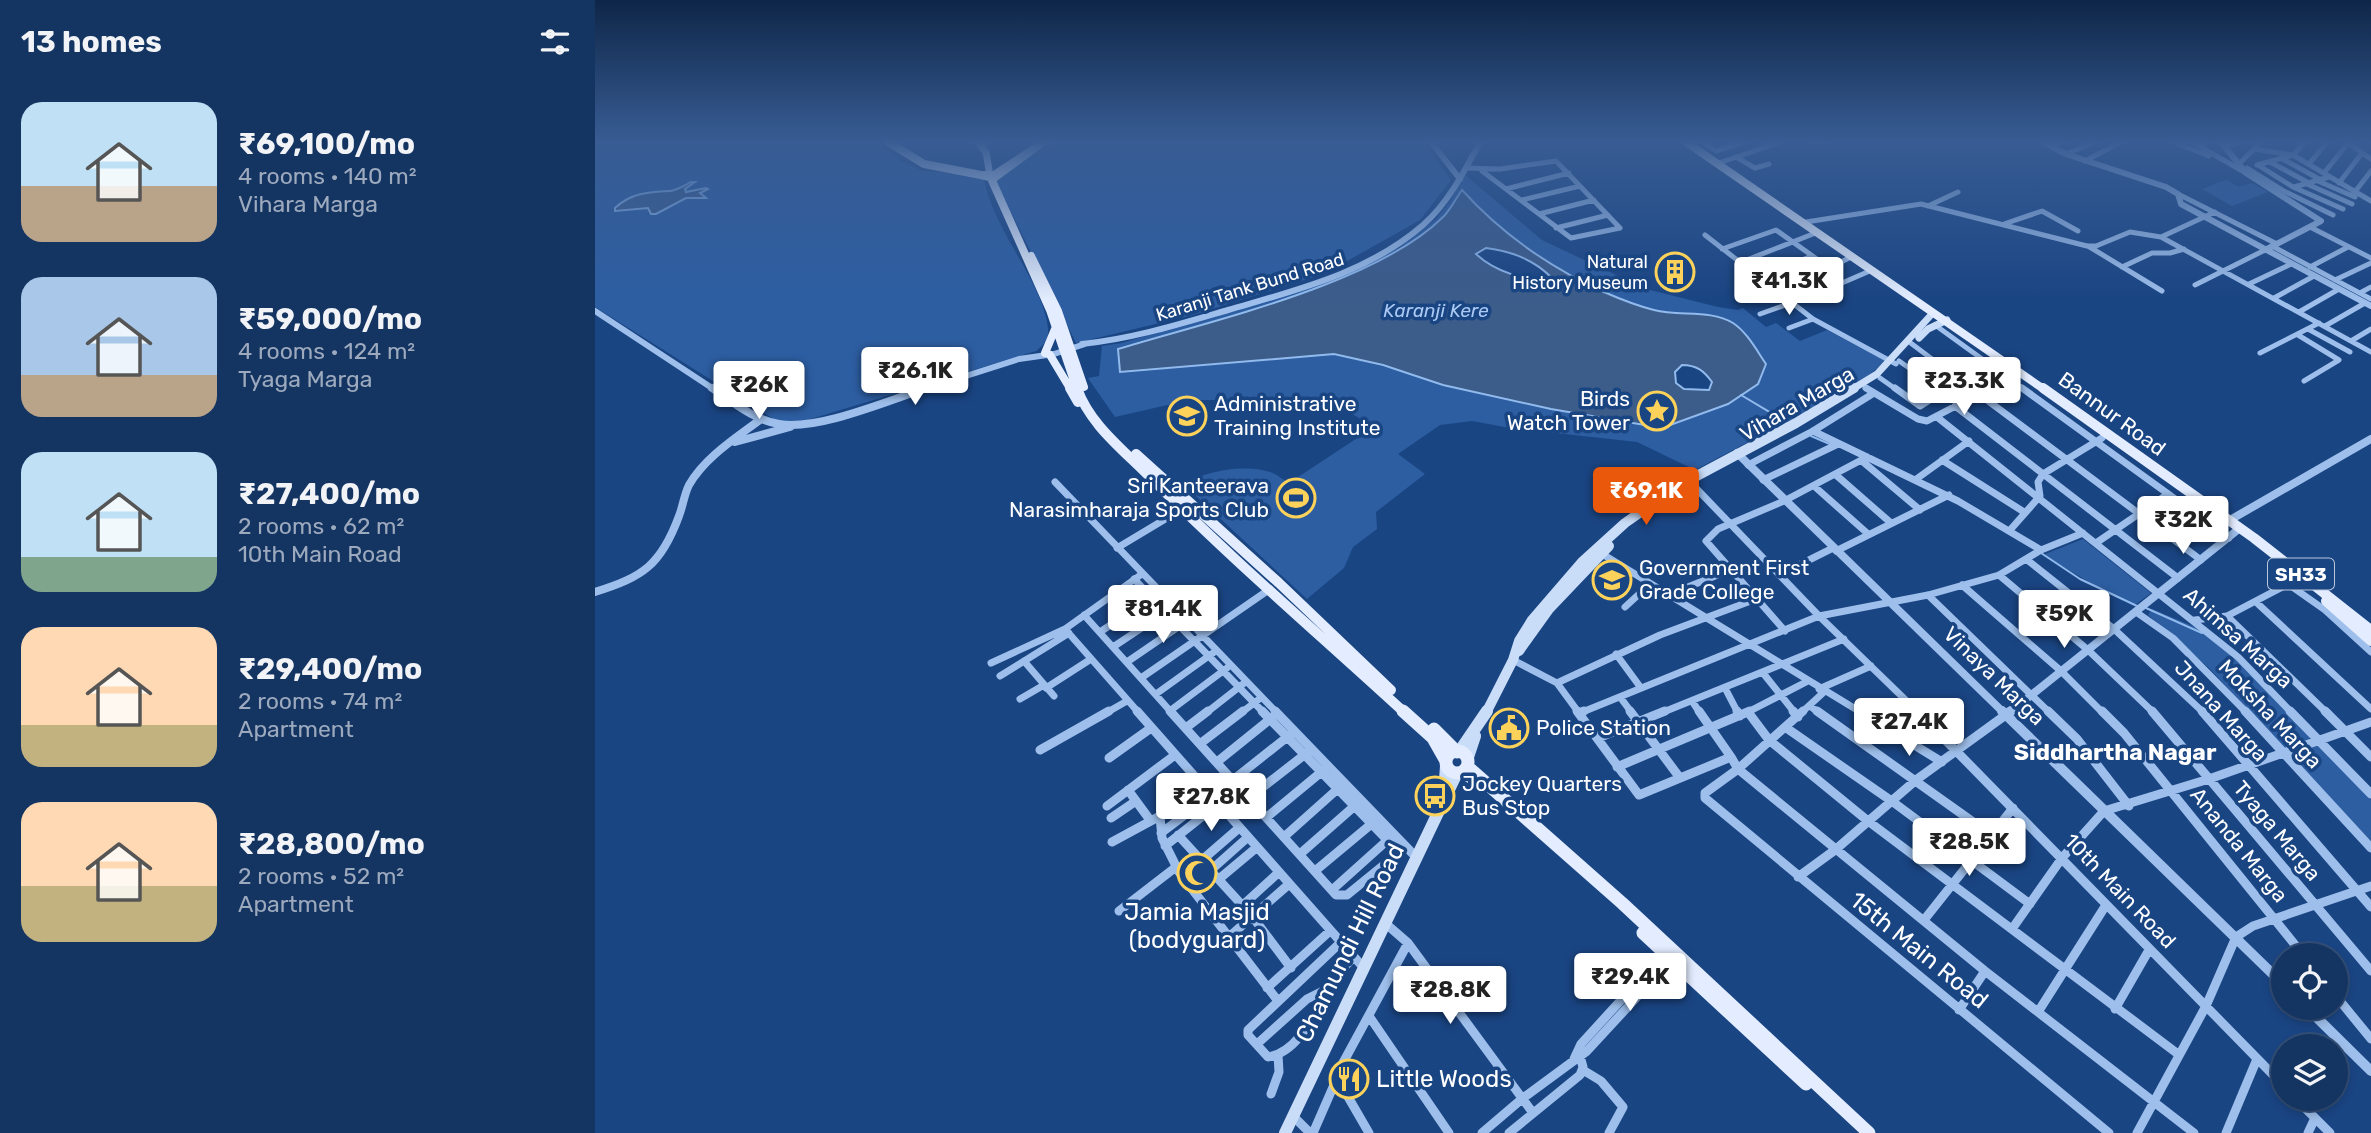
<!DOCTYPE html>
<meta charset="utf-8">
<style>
body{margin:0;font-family:Rubik,sans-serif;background:#1d3c68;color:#f1f3f6;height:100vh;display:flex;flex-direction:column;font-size:26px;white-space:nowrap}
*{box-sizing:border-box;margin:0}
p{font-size:23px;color:#9daabe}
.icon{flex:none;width:38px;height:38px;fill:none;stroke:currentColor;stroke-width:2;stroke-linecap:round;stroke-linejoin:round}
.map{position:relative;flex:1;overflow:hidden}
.panel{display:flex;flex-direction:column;background:#143462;width:595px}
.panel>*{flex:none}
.buttons{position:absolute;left:1676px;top:943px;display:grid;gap:14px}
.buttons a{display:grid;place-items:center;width:77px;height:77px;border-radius:50%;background:#143462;box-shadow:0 4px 10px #0003,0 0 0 2px #334f77;font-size:35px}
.price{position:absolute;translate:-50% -60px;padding:0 16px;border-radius:7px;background:#fff;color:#222;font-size:23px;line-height:46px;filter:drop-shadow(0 2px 4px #0008)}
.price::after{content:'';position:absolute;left:50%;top:42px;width:21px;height:16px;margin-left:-10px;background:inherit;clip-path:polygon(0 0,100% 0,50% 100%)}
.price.current{background:#ea580c;color:#fff}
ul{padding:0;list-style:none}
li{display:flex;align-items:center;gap:21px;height:175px;padding:0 21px}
li span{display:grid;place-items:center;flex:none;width:196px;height:140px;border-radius:21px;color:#555}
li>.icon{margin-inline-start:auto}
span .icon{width:84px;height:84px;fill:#fffc;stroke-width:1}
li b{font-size:30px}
h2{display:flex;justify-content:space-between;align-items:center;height:84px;padding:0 21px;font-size:30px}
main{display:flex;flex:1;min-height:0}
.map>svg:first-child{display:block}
.green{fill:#2d5ea2;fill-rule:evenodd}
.water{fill:#3c5c8a;stroke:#91baed;stroke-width:2;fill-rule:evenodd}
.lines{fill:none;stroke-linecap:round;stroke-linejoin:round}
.stream{stroke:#91baed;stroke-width:2}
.minor-far2{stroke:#9ebfeb;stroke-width:5}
.minor-far1{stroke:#9ebfeb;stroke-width:7}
.minor{stroke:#9ebfeb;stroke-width:9}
.tertiary-far2{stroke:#9ebfeb;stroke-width:6}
.tertiary-far1{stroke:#9ebfeb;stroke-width:8}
.tertiary{stroke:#9ebfeb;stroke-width:10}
.secondary-far2{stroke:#caddf8;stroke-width:7}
.secondary-far1{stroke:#caddf8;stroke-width:10}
.secondary{stroke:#caddf8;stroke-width:12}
.primary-far2{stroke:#e3edff;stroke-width:8}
.primary-far1{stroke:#e3edff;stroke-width:10}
.primary{stroke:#e3edff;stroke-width:13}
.labels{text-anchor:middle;stroke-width:7;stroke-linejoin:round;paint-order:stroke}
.far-poi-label{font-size:18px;fill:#fff;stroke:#1a4583;text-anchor:end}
.far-street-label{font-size:18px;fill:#fff;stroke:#1a4583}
.far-water-label{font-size:19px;font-style:italic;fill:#aac9f3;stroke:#1a4583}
.shield{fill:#1a4583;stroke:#bac7da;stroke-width:2}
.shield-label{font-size:19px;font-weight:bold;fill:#fff}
.poi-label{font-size:21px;fill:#fff;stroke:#1a4583;text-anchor:start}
.street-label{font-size:21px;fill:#fff;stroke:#1a4583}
.neighbourhood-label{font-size:23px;font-weight:bold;fill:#fff;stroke:#1a4583}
.near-poi-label{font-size:24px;fill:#fff;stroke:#1a4583}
.near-street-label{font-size:24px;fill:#fff;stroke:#1a4583}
</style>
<main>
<section class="panel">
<h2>13 homes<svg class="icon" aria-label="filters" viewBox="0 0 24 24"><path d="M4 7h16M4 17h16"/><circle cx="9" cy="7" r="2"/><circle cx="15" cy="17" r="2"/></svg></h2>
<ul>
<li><span style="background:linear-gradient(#bfe0f5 60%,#b9a48a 0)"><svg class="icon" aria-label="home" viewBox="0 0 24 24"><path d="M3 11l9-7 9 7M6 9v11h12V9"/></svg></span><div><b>₹69,100/mo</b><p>4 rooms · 140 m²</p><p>Vihara Marga</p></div></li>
<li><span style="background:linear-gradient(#a9c7e8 70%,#b9a48a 0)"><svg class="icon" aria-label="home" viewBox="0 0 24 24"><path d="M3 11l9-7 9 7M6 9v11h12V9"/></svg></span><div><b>₹59,000/mo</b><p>4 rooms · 124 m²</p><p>Tyaga Marga</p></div></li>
<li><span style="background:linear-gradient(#bfe0f5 75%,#7fa58c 0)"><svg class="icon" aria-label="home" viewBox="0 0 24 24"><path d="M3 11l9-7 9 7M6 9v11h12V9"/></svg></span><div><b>₹27,400/mo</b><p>2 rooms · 62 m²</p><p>10th Main Road</p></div></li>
<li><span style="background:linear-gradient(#ffd9b3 70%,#c2b280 0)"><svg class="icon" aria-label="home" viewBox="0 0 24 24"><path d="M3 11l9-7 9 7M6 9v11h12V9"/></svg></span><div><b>₹29,400/mo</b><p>2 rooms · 74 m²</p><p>Apartment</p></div></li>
<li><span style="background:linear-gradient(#ffd9b3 60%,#c2b280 0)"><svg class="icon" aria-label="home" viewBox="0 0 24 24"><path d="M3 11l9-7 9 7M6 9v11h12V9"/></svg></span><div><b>₹28,800/mo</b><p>2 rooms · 52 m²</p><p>Apartment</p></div></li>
</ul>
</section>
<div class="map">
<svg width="1776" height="1133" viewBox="0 0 1776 1133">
<rect width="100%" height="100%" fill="#1a4583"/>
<!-- green -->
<path class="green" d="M0 142H281L307 162 328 171 360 173 389 179C398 230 448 282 453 328 454 339 449 345 441 351L199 424 180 420 0 307Z
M452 142H828L856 180 825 220 731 273 598 315 481 343 400 180Z
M870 175 947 240 1051 289 1123 307 1143 310 1148 308 1171 327 1181 323 1205 341 1232 330 1291 361 1263 384 1100 470 1042 442 915 428 877 421 845 425 803 454 830 474 781 512 782 529 758 547 749 568 712 599 588 484C612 471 648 464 675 472 682 474 688 480 694 483L779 427 734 400H594L520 417 493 378 504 376 507 346 527 343 736 281 765 267 803 248 841 219 855 201ZM867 190 909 232 959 265 1009 292 1060 311 1115 315 1163 384 1133 404 1067 428 956 409 739 354 643 361 523 348C616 320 781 284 849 216 856 209 861 199 867 190Z
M1631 180 1644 187 1657 183 1673 192 1637 206 1607 189Z
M1488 539 1556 593 1540 605 1513 593 1448 555Z
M1557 609 1605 629 1641 659 1716 738 1688 748 1614 668 1553 615Z
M1723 745 1776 800V841L1695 755Z"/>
<!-- water -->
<path class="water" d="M96 182H100L90 189 91 192 111 188 113 189 105 193 111 198H91L61 214H56L53 208 20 211V208C36 193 53 192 74 191 81 191 90 185 96 182Z
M867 190C906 233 956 268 1009 292 1025 299 1043 306 1059 310 1084 317 1115 309 1138 323 1152 332 1162 351 1171 364L1163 384 1133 404 1067 428 956 409 848 385 788 365 739 354 525 372 523 349C614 321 782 284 849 216 856 209 861 198 867 190ZM891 248C916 251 938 259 956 277 933 284 898 270 881 254ZM1087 365C1102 365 1109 371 1117 382L1114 390 1089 389 1081 383 1080 372Z"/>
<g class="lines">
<!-- stream -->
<path class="stream" d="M453 142 459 145
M1146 395 1193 423
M1216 436 1237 445
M1446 553 1485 579 1542 606
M1551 608 1607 633"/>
<!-- minor-far2 -->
<path class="minor-far2" d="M1107 142 1121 151 1149 142
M1218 142H1227
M1579 142 1614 156
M1597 142 1651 173
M1752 142 1776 159
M389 143 394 142
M1602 145 1613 142
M1457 146 1467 142
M1631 146 1645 142
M1659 149 1698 155 1776 201
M1471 154 1500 142
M1141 157 1160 168 1174 164
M1686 158 1726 180
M1490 161 1526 142
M1675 162 1714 183
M1645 163 1666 142
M1121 164 1185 142
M1714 164 1732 142
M1662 165 1698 155 1710 142
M1663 165 1698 187 1748 209
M871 168 905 169 961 161 1025 228 976 238 887 171
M1652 168 1689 191 1738 215
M1729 173 1753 143
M1723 181 1760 197
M1744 183 1767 153
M1712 184 1757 204
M1699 187 1734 177
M911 189 974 173
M1759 193 1776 171
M1583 194 1682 244
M927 200 985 186
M1333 206 1363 192
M944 214 999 200
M1211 222 1326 204 1492 246H1501L1535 232 1566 237 1776 352
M1409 224 1447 211 1483 231
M961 228 1013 215
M1717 228 1776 258
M1110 235 1218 319 1301 364
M1566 237 1620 212
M1493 246 1567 291
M1677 246 1776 299
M1127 249 1181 230 1233 267
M1144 263 1223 232
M1527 267 1557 253H1575L1589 249
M1715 267 1753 247
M1162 278 1217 256
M1740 280 1776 263
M1654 284 1696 264
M1600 285 1670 250
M1178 289 1224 273 1258 256
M1233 289 1277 270
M1765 293 1776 287
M1679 298 1719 276
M1704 312 1744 289
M1165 314 1196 303
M1340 325 1430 390
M1730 326 1770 303
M1194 328 1218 319
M1713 329 1755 352
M1703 335 1744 360 1709 381
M1313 341 1378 390
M1756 341 1776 329
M1665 353 1724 323
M1304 361 1346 390
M1285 378 1302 390
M1271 388 1274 390
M1392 390 1413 379"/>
<!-- minor-far1 -->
<path class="minor-far1" d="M1271 388 1323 419 1332 421 1395 388
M1300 388 1325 406 1347 392 1346 388
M1376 388 1606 560
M1427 388 1634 538
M1360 406 1583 578
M1342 417 1643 657 1697 713
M1218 431 1363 501 1446 550 1488 533
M1347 460 1429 512
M1267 461 1325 510
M1153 465 1218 431 1279 393
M1241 475 1296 523
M1168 480 1243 444
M1320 480 1374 441
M460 482 682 713
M1097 484 1224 616 1324 713
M1219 486 1272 533
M1416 529 1445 496 1443 482 1448 474 1507 438
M1501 543 1573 494
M522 548 587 509
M1241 551 1354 495
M1004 552 1267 713
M1431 559 1519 629 1609 713
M1184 575 1238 548
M1404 575 1493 650 1559 713
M539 579 669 713
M1367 585 1466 671 1508 713
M1073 595 1135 570
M1333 595 1455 713
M1662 603 1776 709
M1030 607 1055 584
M1541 612 1578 638 1652 713
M489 615 577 713
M1632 616 1732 713
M1600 620 1632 616 1693 584 1730 610 1776 652
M1190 631 1111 541 1123 529 1189 501 1272 457
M505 632 559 596
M518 647 572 611
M1021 654 1046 688
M918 660 962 683 984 713
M429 661 459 696
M532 662 586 625
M396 663 470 629
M1168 673 1200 713
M405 676 474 633
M546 678 675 589
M962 683 1065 635 1161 599
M451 688 496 659
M1130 688 1143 713
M1224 689 1276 666
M561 694 618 653
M1025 697 1037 713
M425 699 449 685
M1097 701 1105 713
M1215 706 1224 713
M576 710 632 668
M511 713 532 701
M544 713 470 629 547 574
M611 713 648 684
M646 713 663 700
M985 713 1224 616 1333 595 1404 575 1446 550
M1066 713 1249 639
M1151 713 1213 681
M1206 713 1229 692"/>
<!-- minor -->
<path class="minor" d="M542 711 768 967
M575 711 741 895H752L811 847
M667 711 805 853
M680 711 821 857
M982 711 1044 795 1136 757 1143 769 1390 971 1599 1133
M1035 711 1085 778
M1104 711 1136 757
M1142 711 1145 716
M1198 711 1203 717
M1208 711 1143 769 1110 793V798L1514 1133
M1222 711 1395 834
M1264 711 1347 762
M1322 711 1689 1086
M1453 711 1482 739 1534 806
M1507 711 1529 733 1709 956
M1557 711 1776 971
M1607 711 1776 907
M1650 711 1776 848
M1695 711 1776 794
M1730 711 1776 757
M1153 712 1174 740 1273 821 1583 1054
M984 713 989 711
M592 727 613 711
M1190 727 1298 802 1435 904
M1003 738 1070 711
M606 743 648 711
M445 750 514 711
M514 758 556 728
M622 762 679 716
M1022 767 1155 711
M638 780 696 734
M533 790 555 820
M654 798 713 752
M512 806 580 755
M565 816 567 838 584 872 683 1001
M672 817 730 769
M516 818 541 801
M566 833 615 796
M583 835 657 916 696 968
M690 836 746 786
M517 842 565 816 606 786
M570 846 623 804
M705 854 763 803
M607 860 644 828
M616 870 652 838
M720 871 780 821
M1203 877 1240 850 1321 780 1412 714
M624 879 661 848
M737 890 796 837
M648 905 683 873
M524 911 581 867
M1329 920 1418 808
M790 923 813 943 938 1113
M1417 929 1467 858 1509 811 1614 779 1776 722
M634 937 693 885
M745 943 653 1030V1035L673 1057C706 1052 721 1008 737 983 743 974 751 966 758 957
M672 988 735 931
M1741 996 1776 1039
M1520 1009 1554 950
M1364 1010 1390 971
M1443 1012 1511 905
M774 1016 854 1133
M662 1044 712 999 734 988
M979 1059 986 1044 1069 953
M988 1070 1006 1081 1028 1107 1014 1133
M676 1094 684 1072 683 1055
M1701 1099 1735 1133
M699 1117 715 1133
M718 1133 742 1078
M774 1133 745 1083 743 1072 813 943
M887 1133 928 1098 992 1051 1076 960
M914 1133 985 1075 988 1067 985 1056
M1542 1133 1611 1006 1641 937 1658 926 1776 886
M1631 1133 1662 1059
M1713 1133 1720 1118"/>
<!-- tertiary-far2 -->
<path class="tertiary-far2" d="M836 142 865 179
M1448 142 1471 154 1571 187 1583 194 1586 204 1776 306
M1626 142 1651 173 1726 221 1670 250
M0 311 120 390
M487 344C537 339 585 324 633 310 701 290 773 273 828 225 853 203 869 172 885 142
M327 390 424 359 459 354 490 344"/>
<!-- tertiary-far1 -->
<path class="tertiary-far1" d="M117 388C138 402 159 420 184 424 223 431 294 400 332 388
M140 442 195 427
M1142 453 1409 713
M1628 524 1776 439
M0 592C48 577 66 565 84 516 88 506 89 495 94 485 110 457 141 438 166 419
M1414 713 1645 528"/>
<!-- tertiary -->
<path class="tertiary" d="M1407 711 1689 985
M1412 714 1416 711
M1712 1008 1776 1071"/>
<!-- secondary-far2 -->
<path class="secondary-far2" d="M382 142 391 152 395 176
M1324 338 1333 329 1352 320
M1256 390 1282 374 1336 315"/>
<!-- secondary-far1 -->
<path class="secondary-far1" d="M924 651 954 609 1014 546
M891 713 918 660 924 641 937 620 987 562 1030 523 1083 486 1201 423 1259 388"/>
<!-- secondary -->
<path class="secondary" d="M864 752 892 711
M873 757 880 736
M849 794 851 766
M690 1133 862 773"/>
<!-- primary-far2 -->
<path class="primary-far2" d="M293 142 329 164 386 175
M1091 142 1450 390
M434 152 399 175H386L399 178 448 142
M395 176 455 310 482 390
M436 256 463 311 489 387
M450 353 460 329
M455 355 476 390"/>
<!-- primary-far1 -->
<path class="primary-far1" d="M475 388 483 402
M482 388C494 423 526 448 552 474 634 557 724 634 810 713
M1448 388 1659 538 1776 630
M541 454 684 583 796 690
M1731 601 1776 641"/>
<!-- primary -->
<path class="primary" d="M808 711 838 738 851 761
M839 729 862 752
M851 762a11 11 0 1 1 22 0a11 11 0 1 1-22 0Z
M873 767 1027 903 1274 1133
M867 772 884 782
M1048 933 1211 1084"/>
</g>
<!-- sky -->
<linearGradient id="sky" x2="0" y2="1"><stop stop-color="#0e2648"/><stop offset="0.47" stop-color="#385c93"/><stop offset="1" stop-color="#385c93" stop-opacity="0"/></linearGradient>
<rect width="1776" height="300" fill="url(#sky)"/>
<!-- icons -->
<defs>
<symbol id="building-ring" viewBox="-11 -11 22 22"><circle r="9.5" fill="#1a4583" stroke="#fdd25a" stroke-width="1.5"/><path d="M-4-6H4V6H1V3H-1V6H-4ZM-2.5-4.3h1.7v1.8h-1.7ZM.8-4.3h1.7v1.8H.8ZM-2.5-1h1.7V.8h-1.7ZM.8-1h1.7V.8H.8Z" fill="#fdd25a"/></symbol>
<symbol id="sight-ring" viewBox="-11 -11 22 22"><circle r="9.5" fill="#1a4583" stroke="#fdd25a" stroke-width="1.5"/><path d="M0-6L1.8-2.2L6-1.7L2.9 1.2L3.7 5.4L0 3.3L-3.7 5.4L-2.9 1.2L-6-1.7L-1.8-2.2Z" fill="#fdd25a"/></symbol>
<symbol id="university-ring" viewBox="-11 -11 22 22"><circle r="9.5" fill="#1a4583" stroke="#fdd25a" stroke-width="1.5"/><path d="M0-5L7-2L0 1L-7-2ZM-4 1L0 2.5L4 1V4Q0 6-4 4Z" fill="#fdd25a"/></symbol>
<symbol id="stadium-ring" viewBox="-11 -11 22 22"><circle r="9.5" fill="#1a4583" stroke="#fdd25a" stroke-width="1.5"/><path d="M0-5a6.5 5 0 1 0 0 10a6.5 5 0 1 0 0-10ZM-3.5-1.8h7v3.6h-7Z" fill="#fdd25a"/></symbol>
<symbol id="civic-ring" viewBox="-11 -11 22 22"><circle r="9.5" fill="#1a4583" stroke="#fdd25a" stroke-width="1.5"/><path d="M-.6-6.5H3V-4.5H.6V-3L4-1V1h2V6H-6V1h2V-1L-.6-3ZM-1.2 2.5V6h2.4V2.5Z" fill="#fdd25a"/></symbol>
<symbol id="bus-ring" viewBox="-11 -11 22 22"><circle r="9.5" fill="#1a4583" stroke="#fdd25a" stroke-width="1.5"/><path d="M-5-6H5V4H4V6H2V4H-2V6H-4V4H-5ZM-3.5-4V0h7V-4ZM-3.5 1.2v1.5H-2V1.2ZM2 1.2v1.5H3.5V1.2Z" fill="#fdd25a"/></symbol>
<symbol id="mosque-ring" viewBox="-11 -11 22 22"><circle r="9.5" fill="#1a4583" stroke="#fdd25a" stroke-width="1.5"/><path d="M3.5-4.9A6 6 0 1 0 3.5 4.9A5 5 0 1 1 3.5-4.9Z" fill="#fdd25a"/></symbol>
<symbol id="restaurant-ring" viewBox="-11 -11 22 22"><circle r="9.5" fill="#1a4583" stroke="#fdd25a" stroke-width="1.5"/><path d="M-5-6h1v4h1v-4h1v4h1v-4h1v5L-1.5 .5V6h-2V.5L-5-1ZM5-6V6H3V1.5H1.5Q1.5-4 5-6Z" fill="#fdd25a"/></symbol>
</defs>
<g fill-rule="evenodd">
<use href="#building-ring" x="1058" y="250" width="44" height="44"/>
<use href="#sight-ring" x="1040" y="389" width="44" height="44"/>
<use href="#university-ring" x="570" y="394" width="44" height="44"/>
<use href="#stadium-ring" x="679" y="476" width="44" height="44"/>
<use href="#university-ring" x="995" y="558" width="44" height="44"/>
<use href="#civic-ring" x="892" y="706" width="44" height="44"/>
<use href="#bus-ring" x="818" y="774" width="44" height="44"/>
<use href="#mosque-ring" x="580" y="851" width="44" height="44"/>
<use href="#restaurant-ring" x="732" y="1057" width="44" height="44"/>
</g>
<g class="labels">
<!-- far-poi labels -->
<g class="far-poi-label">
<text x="1053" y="268">Natural<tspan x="1053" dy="21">History Museum</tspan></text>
</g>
<!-- far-street labels -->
<g class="far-street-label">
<text transform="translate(655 287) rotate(-17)" y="6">Karanji Tank Bund Road</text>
</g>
<!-- far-water labels -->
<g class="far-water-label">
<text x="841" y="317">Karanji Kere</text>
</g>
<!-- shield labels -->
<rect class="shield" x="1673" y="558.5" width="66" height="31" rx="5"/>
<g class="shield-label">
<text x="1706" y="581">SH33</text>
</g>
<!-- poi labels -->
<g class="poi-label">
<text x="1035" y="406" text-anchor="end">Birds<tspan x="1035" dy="24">Watch Tower</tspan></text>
<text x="619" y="411">Administrative<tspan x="619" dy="24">Training Institute</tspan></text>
<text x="674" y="493" text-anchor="end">Sri Kanteerava<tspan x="674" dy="24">Narasimharaja Sports Club</tspan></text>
<text x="1044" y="575">Government First<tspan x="1044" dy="24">Grade College</tspan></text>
<text x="941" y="735">Police Station</text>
<text x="867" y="791">Jockey Quarters<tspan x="867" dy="24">Bus Stop</tspan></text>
</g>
<!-- street labels -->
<g class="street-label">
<text transform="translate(1202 404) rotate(-30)" y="7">Vihara Marga</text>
<text transform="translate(1517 414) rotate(36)" y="7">Bannur Road</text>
<text transform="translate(1643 638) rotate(42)" y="7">Ahimsa Marga</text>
<text transform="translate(1399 676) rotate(44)" y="7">Vinaya Marga</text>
<text transform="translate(1626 711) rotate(48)" y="7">Jnana Marga</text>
<text transform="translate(1675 714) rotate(47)" y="7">Moksha Marga</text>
<text transform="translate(1682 831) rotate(50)" y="7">Tyaga Marga</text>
<text transform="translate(1644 845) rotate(51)" y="7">Ananda Marga</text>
<text transform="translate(1525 891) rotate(46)" y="7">10th Main Road</text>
</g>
<!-- neighbourhood labels -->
<g class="neighbourhood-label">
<text x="1520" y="760">Siddhartha Nagar</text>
</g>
<!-- near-poi labels -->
<g class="near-poi-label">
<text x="602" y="920">Jamia Masjid<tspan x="602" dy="28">(bodyguard)</tspan></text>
<text x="781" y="1087" text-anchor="start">Little Woods</text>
</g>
<!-- near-street labels -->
<g class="near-street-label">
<text transform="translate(755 943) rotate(-64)" y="8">Chamundi Hill Road</text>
<text transform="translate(1324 950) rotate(39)" y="8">15th Main Road</text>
</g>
</g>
</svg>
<div class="buttons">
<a><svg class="icon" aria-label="locate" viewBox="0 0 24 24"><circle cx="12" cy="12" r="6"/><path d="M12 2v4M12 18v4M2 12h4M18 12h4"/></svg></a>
<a><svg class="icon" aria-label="layers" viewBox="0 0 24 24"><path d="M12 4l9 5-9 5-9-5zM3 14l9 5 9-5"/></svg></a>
</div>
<b class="price" style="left:1194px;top:317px">₹41.3K</b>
<b class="price" style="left:320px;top:407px">₹26.1K</b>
<b class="price" style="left:1369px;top:417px">₹23.3K</b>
<b class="price" style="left:164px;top:421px">₹26K</b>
<b class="price current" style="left:1051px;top:527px">₹69.1K</b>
<b class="price" style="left:1588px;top:556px">₹32K</b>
<b class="price" style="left:568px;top:645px">₹81.4K</b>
<b class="price" style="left:1469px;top:650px">₹59K</b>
<b class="price" style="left:1314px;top:758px">₹27.4K</b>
<b class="price" style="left:616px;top:833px">₹27.8K</b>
<b class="price" style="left:1374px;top:878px">₹28.5K</b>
<b class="price" style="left:1035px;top:1013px">₹29.4K</b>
<b class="price" style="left:855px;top:1026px">₹28.8K</b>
</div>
</main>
